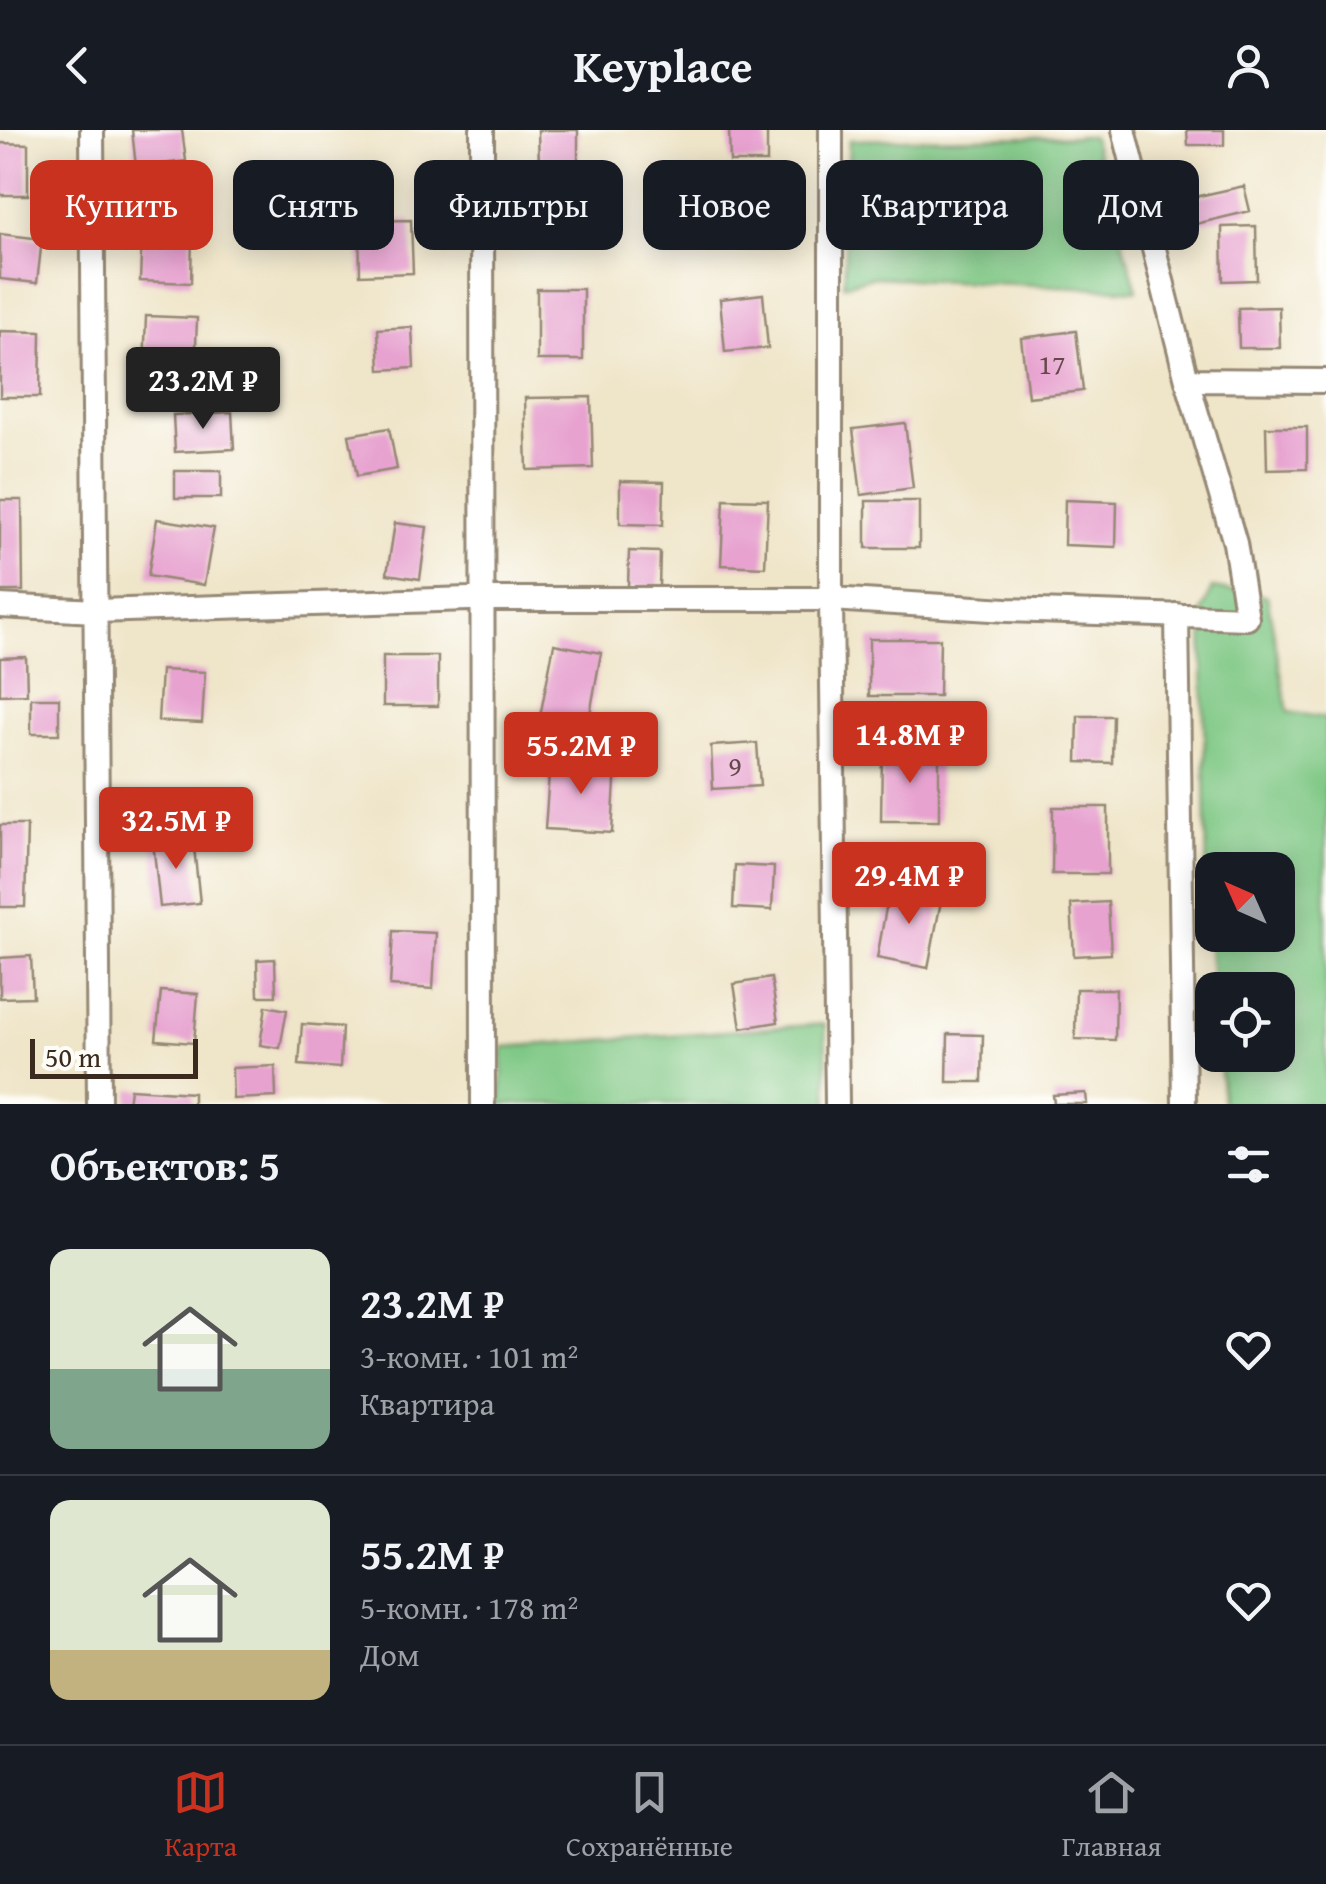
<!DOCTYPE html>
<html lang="ru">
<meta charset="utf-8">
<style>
body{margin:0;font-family:"Gentium Book Plus",serif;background:#242831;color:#f1f3f6;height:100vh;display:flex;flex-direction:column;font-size:38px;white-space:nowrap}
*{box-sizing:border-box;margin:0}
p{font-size:32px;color:#9ea1a6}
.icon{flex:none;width:55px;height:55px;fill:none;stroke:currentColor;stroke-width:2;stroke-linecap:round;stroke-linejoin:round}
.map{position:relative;height:974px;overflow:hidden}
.drawer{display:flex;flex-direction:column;background:#171b24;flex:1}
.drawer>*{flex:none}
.top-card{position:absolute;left:30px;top:30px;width:1268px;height:90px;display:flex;gap:20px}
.needle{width:65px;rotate:315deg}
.controls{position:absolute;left:1195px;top:722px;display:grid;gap:20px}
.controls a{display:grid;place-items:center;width:100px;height:100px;border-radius:20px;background:#171b24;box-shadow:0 5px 25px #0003;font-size:50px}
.scale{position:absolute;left:30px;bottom:25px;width:168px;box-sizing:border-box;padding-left:10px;border:5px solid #3b2a1e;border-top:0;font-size:28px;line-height:35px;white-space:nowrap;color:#3b2a1e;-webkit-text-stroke:8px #fdfcf7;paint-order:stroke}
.price{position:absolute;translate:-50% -85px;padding:0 22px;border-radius:10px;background:#c8321e;color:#fff;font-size:32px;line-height:65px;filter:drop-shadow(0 2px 5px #0008)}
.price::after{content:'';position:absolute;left:50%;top:60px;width:30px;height:22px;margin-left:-15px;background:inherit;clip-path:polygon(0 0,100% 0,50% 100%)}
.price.selected{background:#222;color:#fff}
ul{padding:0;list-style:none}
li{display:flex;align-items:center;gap:30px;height:250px;padding:0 50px}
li+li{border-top:2px solid #363941}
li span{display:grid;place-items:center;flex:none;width:280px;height:200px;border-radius:20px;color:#555}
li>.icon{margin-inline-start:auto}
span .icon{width:120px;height:120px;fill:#fffc;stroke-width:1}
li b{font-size:42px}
h2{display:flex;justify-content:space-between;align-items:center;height:120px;padding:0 50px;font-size:42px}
.pill{padding:0 35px;border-radius:20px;background:#171b24;box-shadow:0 5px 25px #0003;font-size:35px;line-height:90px}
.pill.selected{background:#c8321e;color:#fff}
header{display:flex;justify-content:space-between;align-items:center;height:130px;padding:0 50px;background:#171b24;font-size:45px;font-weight:600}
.dock{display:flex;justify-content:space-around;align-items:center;height:140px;border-top:2px solid #363941;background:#171b24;font-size:28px;color:#9ea1a6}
.dock a{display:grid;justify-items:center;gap:5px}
.dock .selected{color:#c8321e}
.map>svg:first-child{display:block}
.green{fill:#7ec784;stroke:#5c7851;stroke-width:2.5;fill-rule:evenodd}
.building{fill:#e7a2d0}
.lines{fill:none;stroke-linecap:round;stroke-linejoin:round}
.minor-casing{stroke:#958874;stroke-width:28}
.minor{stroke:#fff;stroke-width:22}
.labels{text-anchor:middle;stroke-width:9;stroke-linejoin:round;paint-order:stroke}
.number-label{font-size:28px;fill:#66484a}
</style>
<header><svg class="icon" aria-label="back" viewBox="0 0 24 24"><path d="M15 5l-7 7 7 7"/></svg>Keyplace<svg class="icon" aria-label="person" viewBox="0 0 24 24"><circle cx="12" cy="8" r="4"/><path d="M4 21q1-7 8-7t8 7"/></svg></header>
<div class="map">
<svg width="1326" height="974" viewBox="0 0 1326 974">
<rect width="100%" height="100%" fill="#fdfcf7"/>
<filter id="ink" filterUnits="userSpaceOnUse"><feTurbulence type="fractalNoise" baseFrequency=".01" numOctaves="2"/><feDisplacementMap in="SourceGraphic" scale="20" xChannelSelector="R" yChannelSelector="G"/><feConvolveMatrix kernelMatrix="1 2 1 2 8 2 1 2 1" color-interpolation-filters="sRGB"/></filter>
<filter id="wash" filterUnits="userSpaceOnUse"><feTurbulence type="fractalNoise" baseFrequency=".0048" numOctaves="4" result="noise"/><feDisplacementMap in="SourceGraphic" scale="40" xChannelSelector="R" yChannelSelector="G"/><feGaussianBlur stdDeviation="2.25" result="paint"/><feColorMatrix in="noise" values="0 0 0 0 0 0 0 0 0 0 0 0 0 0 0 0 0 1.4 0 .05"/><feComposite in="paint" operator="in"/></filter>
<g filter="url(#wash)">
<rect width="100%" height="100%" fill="#efe5c9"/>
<!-- green -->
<path class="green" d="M1092 6 1137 160 872 147 844 155 849 10Z
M1212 458 1267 466 1288 582 1326 588V974H1223L1219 925H1278V860H1213L1208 807 1202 482ZM1212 740H1278V805H1212Z
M825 894 828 974H501L503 917Z"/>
<g id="blocks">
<!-- building -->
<path class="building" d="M132 0H182L186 31 136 37Z
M538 0H578V36L539 37Z
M729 0H767V32H730Z
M1187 0H1224V15H1188Z
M0 13 28 14V65H0Z
M1244 56 1250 81 1196 94 1190 68Z
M719 76 768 78 766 118 717 116Z
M411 90 413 143 360 145 359 91Z
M1256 96 1257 150 1223 151 1222 97Z
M142 99 192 100 191 153 140 151Z
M0 104 42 109 37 153 0 149Z
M537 159H583V230H537Z
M763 164 768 218 725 222 720 169Z
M1279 177 1280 218H1239L1238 178Z
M146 186 197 188 195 242 144 240Z
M412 197 414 238 380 240 378 199Z
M0 201 41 202 40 267H0Z
M1076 201 1083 261 1028 267 1021 208Z
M591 267 593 338 527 340 525 268Z
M232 282 234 319 175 322 173 285Z
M905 293 913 358 861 365 853 299Z
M1266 297H1307V339L1267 340Z
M389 298 397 339 357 346 349 305Z
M175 341H221V368H175Z
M620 351 664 352 663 395 620 394Z
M724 369 768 370 765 437 721 435Z
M0 370H22L23 461H0Z
M1065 370 1117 372 1116 417 1064 415Z
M866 371H919V418H866Z
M157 389 214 398 204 455 148 446Z
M395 393 427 397 420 449 387 444Z
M629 421 660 422 659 457H628Z
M869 509H940L939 566H869Z
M554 514 601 523 587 601 539 592Z
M383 526H438V576H383Z
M26 527 27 564 0 565V528Z
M161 540 205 542 202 593 158 591Z
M31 568H59V604H31Z
M1078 586H1113L1112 633 1077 632Z
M757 613 760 656 713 659 711 616Z
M882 621H939V691H881Z
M550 630 616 634 612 703 545 699Z
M1053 677H1108V744H1052Z
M0 695H27L25 777H0Z
M193 708 200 773 160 777 153 712Z
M735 735 774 737 772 780 733 778Z
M890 756 942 766 928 838 877 828Z
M1108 772 1111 824 1074 826 1071 774Z
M393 801 436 803 433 859 390 856Z
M31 826 33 867 0 868V828Z
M275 829 276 866H258L257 830Z
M771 848 778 892 741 898 734 854Z
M1076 859H1116L1115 910 1075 909Z
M161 861 198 864 194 913 156 910Z
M266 876 287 880 280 918 260 915Z
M302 894 342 897 340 938 299 935Z
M948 904 983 905 982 952H947Z
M275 936 276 967 233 969 232 938Z
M130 959 193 963V974H128Z
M1086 963 1087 974H1054L1053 965Z"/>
</g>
</g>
<g filter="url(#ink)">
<use href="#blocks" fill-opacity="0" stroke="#958874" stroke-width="2.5"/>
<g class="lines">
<defs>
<path id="minor" d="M92 0 99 974
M482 0 483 974
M831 0V469L837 974
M1187 250 1326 251
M0 476 96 481 469 469H831L1007 480 1247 488 1235 413 1187 250 1124 0
M1177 485 1184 974"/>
</defs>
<!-- minor casing -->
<use href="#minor" class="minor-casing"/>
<!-- minor -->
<use href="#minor" class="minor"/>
</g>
</g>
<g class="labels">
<!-- number labels -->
<g class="number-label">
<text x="1052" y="244">17</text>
<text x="735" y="646">9</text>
</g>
</g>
</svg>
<div class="controls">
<a><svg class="needle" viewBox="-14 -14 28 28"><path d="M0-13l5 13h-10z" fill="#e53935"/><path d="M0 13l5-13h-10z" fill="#9ea1a6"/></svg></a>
<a><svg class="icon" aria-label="locate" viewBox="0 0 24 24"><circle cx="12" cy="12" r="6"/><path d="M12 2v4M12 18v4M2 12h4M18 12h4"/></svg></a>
</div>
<div class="scale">50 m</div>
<b class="price selected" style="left:203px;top:302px">23.2M ₽</b>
<b class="price" style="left:910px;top:656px">14.8M ₽</b>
<b class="price" style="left:581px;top:667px">55.2M ₽</b>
<b class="price" style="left:176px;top:742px">32.5M ₽</b>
<b class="price" style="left:909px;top:797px">29.4M ₽</b>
<div class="top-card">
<a class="pill selected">Купить</a>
<a class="pill">Снять</a>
<a class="pill">Фильтры</a>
<a class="pill">Новое</a>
<a class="pill">Квартира</a>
<a class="pill">Дом</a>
</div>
</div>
<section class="drawer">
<h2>Объектов: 5<svg class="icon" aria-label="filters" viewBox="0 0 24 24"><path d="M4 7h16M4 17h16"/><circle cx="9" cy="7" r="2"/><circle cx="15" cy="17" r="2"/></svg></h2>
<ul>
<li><span style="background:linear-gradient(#dfe7d0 60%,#7fa58c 0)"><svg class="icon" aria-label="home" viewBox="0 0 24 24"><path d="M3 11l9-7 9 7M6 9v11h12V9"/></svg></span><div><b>23.2M ₽</b><p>3-комн. · 101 m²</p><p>Квартира</p></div><svg class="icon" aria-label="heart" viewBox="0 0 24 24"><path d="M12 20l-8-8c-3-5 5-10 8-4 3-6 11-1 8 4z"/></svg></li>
<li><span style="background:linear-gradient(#dfe7d0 75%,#c2b280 0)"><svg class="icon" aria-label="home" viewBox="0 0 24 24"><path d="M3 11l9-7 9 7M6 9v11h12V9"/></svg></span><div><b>55.2M ₽</b><p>5-комн. · 178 m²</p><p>Дом</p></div><svg class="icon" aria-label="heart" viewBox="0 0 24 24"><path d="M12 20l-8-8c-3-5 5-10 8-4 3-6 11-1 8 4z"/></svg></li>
</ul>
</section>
<nav class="dock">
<a class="selected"><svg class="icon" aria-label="map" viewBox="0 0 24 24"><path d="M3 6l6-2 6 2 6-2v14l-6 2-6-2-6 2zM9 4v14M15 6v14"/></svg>Карта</a>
<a><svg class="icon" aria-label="saved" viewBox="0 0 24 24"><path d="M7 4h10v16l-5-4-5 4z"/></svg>Сохранённые</a>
<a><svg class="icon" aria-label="home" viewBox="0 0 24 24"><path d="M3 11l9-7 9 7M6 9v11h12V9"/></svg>Главная</a>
</nav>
